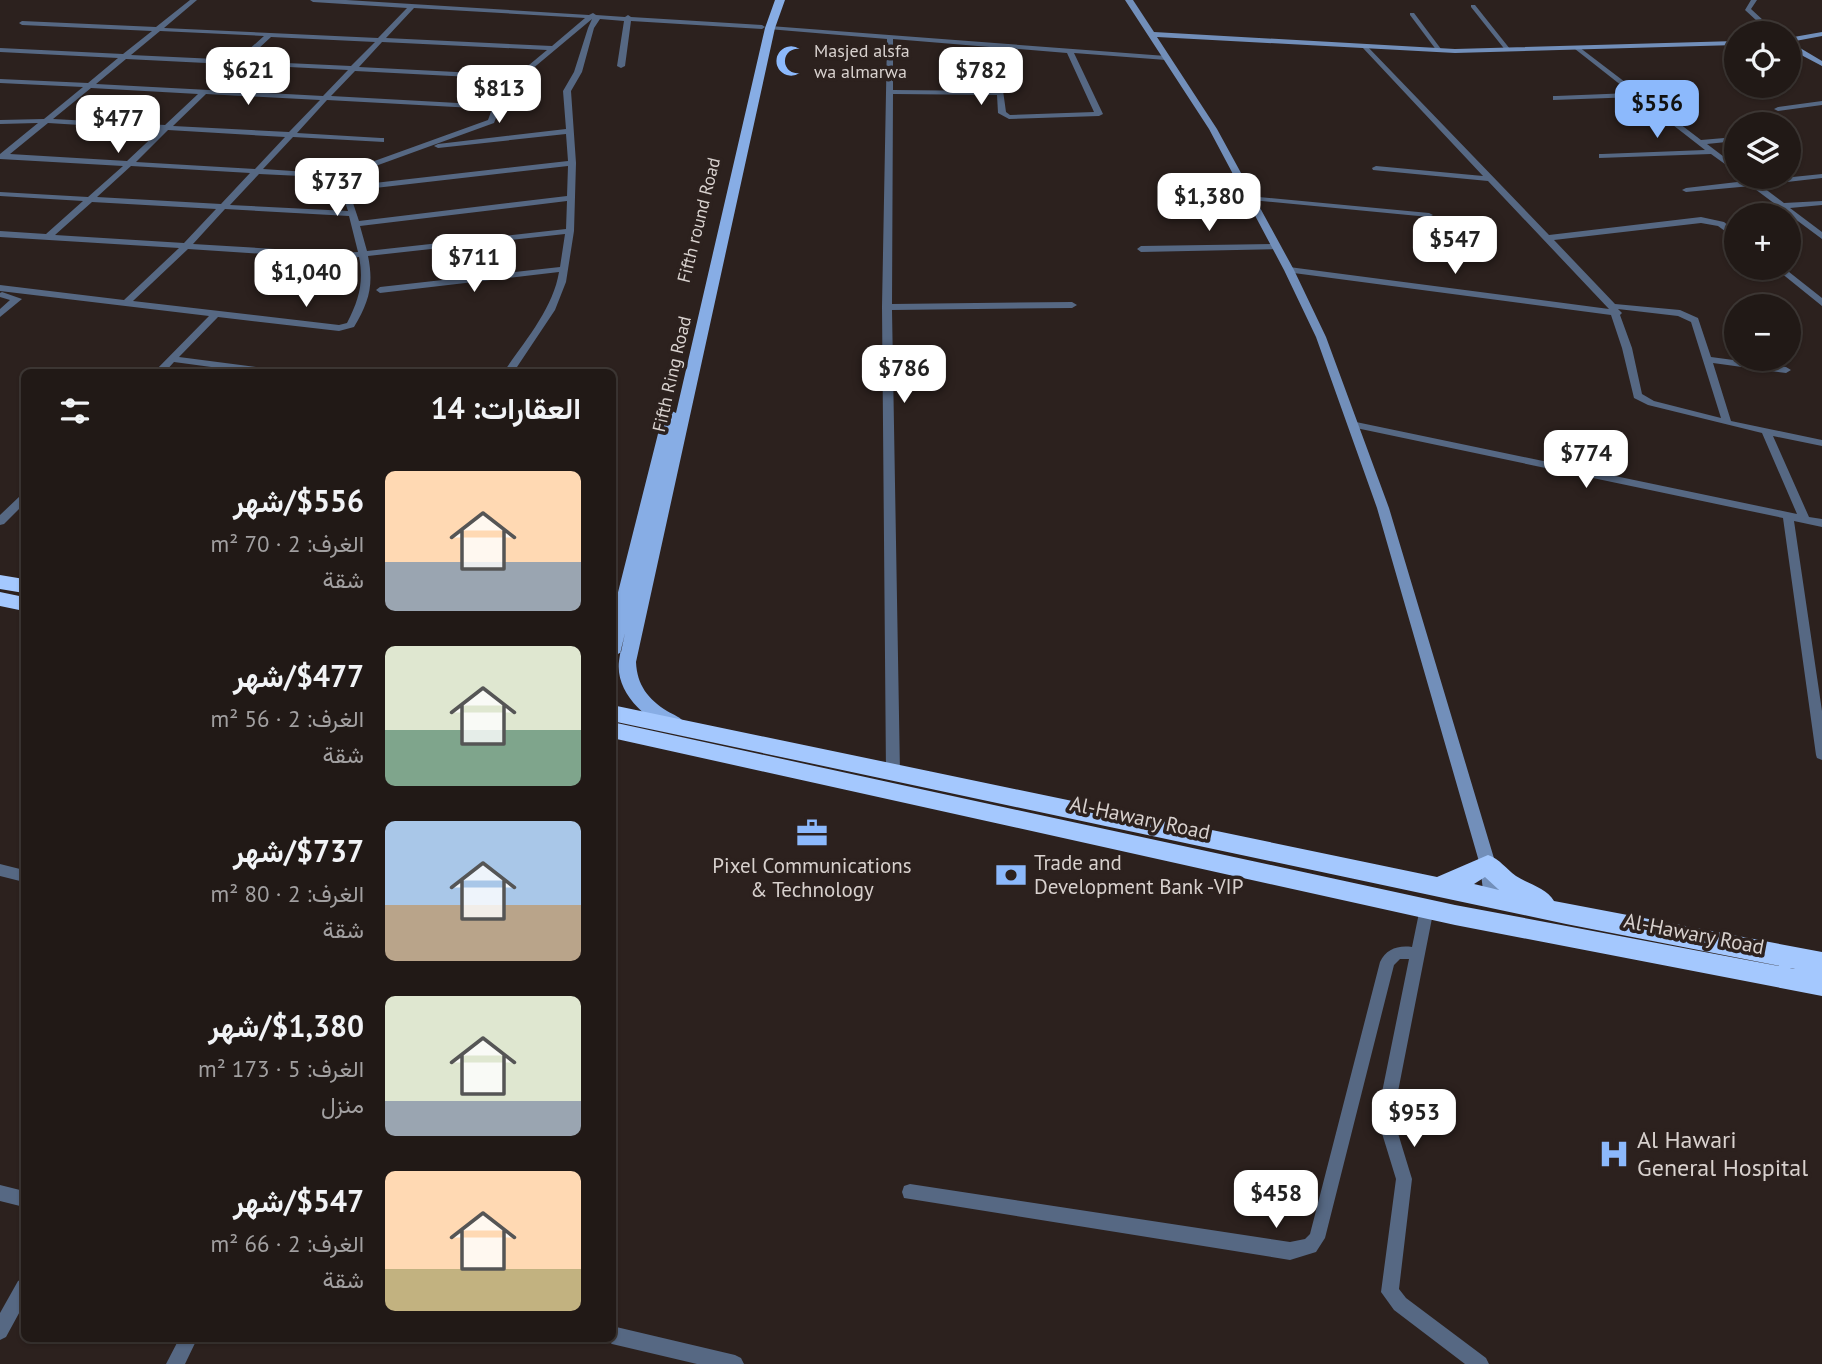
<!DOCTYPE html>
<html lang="ar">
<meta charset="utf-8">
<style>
body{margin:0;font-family:"PT Sans",Vazirmatn,sans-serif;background:#29221f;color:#f1f3f6;direction:rtl;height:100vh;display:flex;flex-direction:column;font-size:26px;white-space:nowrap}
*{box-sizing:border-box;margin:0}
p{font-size:23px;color:#a2a0a1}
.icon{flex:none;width:38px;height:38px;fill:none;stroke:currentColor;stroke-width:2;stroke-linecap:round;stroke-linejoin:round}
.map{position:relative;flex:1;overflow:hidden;direction:ltr}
.details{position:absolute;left:21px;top:369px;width:595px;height:973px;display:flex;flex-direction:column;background:#211916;border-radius:10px;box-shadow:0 2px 5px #0004,0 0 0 2px #3e3835;direction:rtl}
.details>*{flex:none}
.fabs{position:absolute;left:1724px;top:21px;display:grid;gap:14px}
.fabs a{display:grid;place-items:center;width:77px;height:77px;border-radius:50%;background:#211916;box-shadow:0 2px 5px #0004,0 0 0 2px #3e3835;font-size:35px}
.price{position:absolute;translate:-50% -60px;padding:0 16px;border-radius:14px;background:#fff;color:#222;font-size:23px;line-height:46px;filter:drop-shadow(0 2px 4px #0008)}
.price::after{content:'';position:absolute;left:50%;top:42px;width:21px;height:16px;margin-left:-10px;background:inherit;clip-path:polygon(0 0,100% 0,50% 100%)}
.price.on{background:#8cb9fc;color:#111}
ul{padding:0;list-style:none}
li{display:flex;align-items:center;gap:21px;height:175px;padding:0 35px}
li span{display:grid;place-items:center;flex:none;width:196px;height:140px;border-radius:10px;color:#555}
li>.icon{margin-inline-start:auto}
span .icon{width:84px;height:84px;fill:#fffc;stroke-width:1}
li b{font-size:30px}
h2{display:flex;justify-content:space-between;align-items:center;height:84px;padding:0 35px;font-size:30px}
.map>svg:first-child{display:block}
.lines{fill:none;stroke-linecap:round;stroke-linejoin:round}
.street{fill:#566883;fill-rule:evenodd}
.secondary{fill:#728fba;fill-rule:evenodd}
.primary{fill:#87ade5;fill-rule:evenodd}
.highway{fill:#a4c8fe;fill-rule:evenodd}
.labels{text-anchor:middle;stroke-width:7;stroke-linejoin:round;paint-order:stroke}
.far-poi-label{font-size:18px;fill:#d8d1ce;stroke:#2c211e;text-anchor:start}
.far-street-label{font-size:18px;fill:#d8d1ce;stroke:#2c211e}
.street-label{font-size:21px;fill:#d8d1ce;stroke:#2c211e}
.poi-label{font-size:21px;fill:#d8d1ce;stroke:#2c211e;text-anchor:start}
.near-poi-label{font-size:24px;fill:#d8d1ce;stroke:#2c211e;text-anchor:start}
</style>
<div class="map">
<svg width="1822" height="1364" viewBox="0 0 1822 1364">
<rect width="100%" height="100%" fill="#2c211e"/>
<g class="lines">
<!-- street -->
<path class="street" d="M190 0H197L164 28 378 38 407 8 313 2 310 0H346L589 15 593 13 596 15 625 17 628 15 631 17 762 25 765 27 762 29 631 21 625 66 621 68 617 66 624 21 600 19 594 28 582 72 571 91 576 163 574 231 566 282 555 310 513 373H503C524 342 553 309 559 272L380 293 376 290 380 287 560 267 565 234 368 256C374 285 369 302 354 327L339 331 218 317 179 357 280 370 285 373H256L174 362 164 373H153L209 316 0 291V285L124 300 179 248 0 237V231L46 234 83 201 0 196V192L88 197 123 166 0 159V154L38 123 0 124V120L44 119 83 87 0 83V79L88 83 118 58 0 52V48L123 54 152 31 22 25 19 23 22 21 156 27ZM414 8 585 18 552 46 386 38ZM592 19 588 28 574 72 563 91 566 129 438 144 434 146 438 148 566 134 568 161 348 186 344 174 359 172 494 123 507 90ZM160 31 264 36 237 60 131 55ZM271 37 375 42 351 66 245 61ZM382 42 547 50 517 75 359 67ZM126 59 348 70 323 96 96 84ZM355 71 512 79 501 87 494 105 331 96ZM91 88 198 94 165 125 53 119ZM206 94 320 100 289 132 173 126ZM327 100 492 109 488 120 355 168 322 173 263 169 293 137 384 142V138H381L297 133ZM48 123 160 130 127 161 10 154ZM168 130 285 137 255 169 136 162ZM131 166 250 173 221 204 97 197ZM568 166 567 196 359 221 349 191ZM259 174 322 177 336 175 348 211 230 205ZM567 201 566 229 367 251 360 226ZM92 202 216 209 184 243 55 235ZM225 209 349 216 358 252 342 253 193 244ZM188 249 342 259 359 257C364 282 359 300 347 323L339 325 133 301Z
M1751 0H1757L1751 9 1777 33H1770L1745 10Z
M1471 5H1475L1510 49V51H1506L1471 7Z
M1410 13H1414L1441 49V51H1437L1410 15Z
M770 26 1166 56 1169 58 1166 60 1074 53 1103 114 1099 116 1009 119 998 113 997 95 893 94 892 304 1072 302 1077 305 1072 308 892 310 900 773 898 777H888L886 773 882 307 887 39 768 29 767 28ZM893 39 990 47 996 91 893 90ZM997 47 1067 53 1094 112 1010 115 1006 112Z
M1362 45H1366L1549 235 1701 217 1724 222 1736 232V239L1718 226 1701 223 1554 240 1615 304 1680 310 1698 318 1711 357 1786 367 1791 370 1786 373 1713 363 1731 421 1822 440V446L1773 436 1809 517 1822 519V527L1794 521 1822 711V760L1817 758 1816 755 1783 518 1356 428 1351 425 1356 422 1797 514 1762 433 1648 405 1634 398 1622 348 1611 315 1286 272V268L1289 267 1609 309 1488 181 1373 170 1372 168 1376 166 1483 176 1362 47ZM1618 309 1678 316 1691 322 1721 418 1654 401 1642 394 1632 348 1620 315 1622 313Z
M1575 47H1579L1701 140 1736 137V141L1707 144 1736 166V172L1711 154 1599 158V154H1602L1705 150 1637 97 1553 100V96H1556L1631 93 1575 49Z
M1822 101V105L1778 111 1774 109 1778 107Z
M1822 174V178L1760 185 1784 203 1822 201V205L1790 208 1822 232V239L1751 186 1686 192 1682 190 1686 188 1746 181 1750 179 1754 181Z
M1248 196 1429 213 1433 215 1429 217 1251 200H1248Z
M1277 244 1281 247 1280 249 1141 252 1137 249 1141 246Z
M1775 268H1784L1822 298V306Z
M2 292 22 299 0 317V309L10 300 0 297V293Z
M24 495V504L4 524 0 525V515L20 496Z
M0 864 24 870V882L0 876Z
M1427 902 1432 904 1434 908 1393 1117 1412 1179 1399 1289 1406 1298 1486 1358 1489 1364H1465L1394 1310 1381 1292 1396 1179 1377 1117 1409 959H1400L1394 965 1325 1238 1316 1252 1290 1260 904 1198 902 1192 904 1186 910 1184 1290 1242 1305 1239 1310 1234 1380 962C1386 949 1398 945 1412 947L1420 908 1422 904Z
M0 1185 24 1191V1207L0 1201Z
M24 1278V1304L6 1337 0 1340V1313L18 1281Z
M612 1326 735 1355 741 1358 744 1364H697L612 1344 605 1339H612Z
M179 1339H197L185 1364H166Z"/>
<!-- secondary -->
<path class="secondary" d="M1125 0H1133L1154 32 1455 49 1736 41V45L1455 53 1157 37 1217 129 1294 270 1326 337 1389 508 1496 865 1500 899 1498 904 1492 906 1486 904 1484 899 1480 865 1377 508 1316 337 1284 270 1209 129Z
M1822 32V36L1790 42 1822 61V66L1788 48V38Z"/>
<!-- primary -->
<path class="primary" d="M775 0H785L775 28 636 662C637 685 648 699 667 711 674 715 681 717 685 724L682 729 676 731C648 722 615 694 619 661 620 652 623 642 625 633L621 652 612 658V616L663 414 670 410 676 413 765 28Z"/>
<!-- highway -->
<path class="highway" d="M0 575 24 579V593L0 589Z
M0 592 24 597V611L0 606Z
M612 705 1437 877 1488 855C1500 859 1506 869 1516 876 1528 884 1547 888 1554 901L1822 952V996L1455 925 612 738V722L1455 905 1795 969 1566 924 612 721ZM1485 877 1498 889 1499 890 1474 884Z"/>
</g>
<!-- icons -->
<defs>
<symbol id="mosque-bare" viewBox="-9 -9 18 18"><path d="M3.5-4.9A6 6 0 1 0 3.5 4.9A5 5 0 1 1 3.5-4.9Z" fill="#8cb9fc" stroke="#2c211e" stroke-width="2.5" paint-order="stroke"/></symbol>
<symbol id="office-bare" viewBox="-9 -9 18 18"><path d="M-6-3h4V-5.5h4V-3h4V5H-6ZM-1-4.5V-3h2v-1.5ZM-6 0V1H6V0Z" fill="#8cb9fc" stroke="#2c211e" stroke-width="2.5" paint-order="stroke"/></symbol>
<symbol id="bank-bare" viewBox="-9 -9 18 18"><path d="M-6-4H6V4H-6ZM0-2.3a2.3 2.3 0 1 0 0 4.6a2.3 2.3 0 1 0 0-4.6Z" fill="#8cb9fc" stroke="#2c211e" stroke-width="2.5" paint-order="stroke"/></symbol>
<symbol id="hospital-bare" viewBox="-9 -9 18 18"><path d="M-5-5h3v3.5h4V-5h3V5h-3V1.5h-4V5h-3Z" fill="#8cb9fc" stroke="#2c211e" stroke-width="2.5" paint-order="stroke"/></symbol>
</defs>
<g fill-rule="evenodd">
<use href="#mosque-bare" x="769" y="39" width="44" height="44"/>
<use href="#office-bare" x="790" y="811" width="44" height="44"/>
<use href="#bank-bare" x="989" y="853" width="44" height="44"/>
<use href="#hospital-bare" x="1592" y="1132" width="44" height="44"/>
</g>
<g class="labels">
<!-- far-poi labels -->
<g class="far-poi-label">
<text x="814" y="57">Masjed alsfa<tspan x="814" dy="21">wa almarwa</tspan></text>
</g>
<!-- far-street labels -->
<g class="far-street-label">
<text transform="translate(699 220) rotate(-76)" y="6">Fifth round Road</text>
<text transform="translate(672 374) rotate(-77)" y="6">Fifth Ring Road</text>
</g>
<!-- street labels -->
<g class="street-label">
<text transform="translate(1140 818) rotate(12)" y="7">Al-Hawary Road</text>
<text transform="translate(1694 934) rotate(11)" y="7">Al-Hawary Road</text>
</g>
<!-- poi labels -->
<g class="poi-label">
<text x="1034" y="870">Trade and<tspan x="1034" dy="24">Development Bank -VIP</tspan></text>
<text x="812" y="873" text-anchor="middle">Pixel Communications<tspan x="812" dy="24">&amp; Technology</tspan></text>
</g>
<!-- near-poi labels -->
<g class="near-poi-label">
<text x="1637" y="1148">Al Hawari<tspan x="1637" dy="28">General Hospital</tspan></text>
</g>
</g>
</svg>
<div class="fabs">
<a><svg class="icon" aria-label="locate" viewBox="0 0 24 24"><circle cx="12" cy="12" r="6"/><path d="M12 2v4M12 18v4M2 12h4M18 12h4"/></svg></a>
<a><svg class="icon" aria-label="layers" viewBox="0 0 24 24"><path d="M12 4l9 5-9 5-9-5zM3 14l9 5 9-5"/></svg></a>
<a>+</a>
<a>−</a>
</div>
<b class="price" style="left:248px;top:107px">$621</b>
<b class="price" style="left:981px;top:107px">$782</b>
<b class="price" style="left:499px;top:125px">$813</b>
<b class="price on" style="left:1657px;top:140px">$556</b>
<b class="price" style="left:118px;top:155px">$477</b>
<b class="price" style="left:337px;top:218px">$737</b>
<b class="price" style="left:1209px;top:233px">$1,380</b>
<b class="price" style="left:1455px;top:276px">$547</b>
<b class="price" style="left:474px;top:294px">$711</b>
<b class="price" style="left:306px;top:309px">$1,040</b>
<b class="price" style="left:904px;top:405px">$786</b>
<b class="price" style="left:1586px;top:490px">$774</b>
<b class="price" style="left:1414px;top:1149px">$953</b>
<b class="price" style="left:1276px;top:1230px">$458</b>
<section class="details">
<h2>العقارات: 14<svg class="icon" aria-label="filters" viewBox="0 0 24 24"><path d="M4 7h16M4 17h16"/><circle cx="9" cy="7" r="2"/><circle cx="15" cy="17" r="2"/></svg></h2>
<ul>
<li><span style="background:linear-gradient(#ffd9b3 65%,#9aa5b1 0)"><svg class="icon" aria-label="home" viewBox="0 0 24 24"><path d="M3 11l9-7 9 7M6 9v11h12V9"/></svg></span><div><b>$556/شهر</b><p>الغرف: 2 · 70 m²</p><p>شقة</p></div></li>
<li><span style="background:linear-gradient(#dfe7d0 60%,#7fa58c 0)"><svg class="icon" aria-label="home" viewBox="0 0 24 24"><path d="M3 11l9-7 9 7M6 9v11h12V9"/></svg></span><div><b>$477/شهر</b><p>الغرف: 2 · 56 m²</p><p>شقة</p></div></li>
<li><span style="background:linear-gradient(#a9c7e8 60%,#b9a48a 0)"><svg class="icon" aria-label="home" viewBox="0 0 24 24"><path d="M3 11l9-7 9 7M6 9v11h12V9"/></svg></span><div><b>$737/شهر</b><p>الغرف: 2 · 80 m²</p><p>شقة</p></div></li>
<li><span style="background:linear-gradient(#dfe7d0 75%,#9aa5b1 0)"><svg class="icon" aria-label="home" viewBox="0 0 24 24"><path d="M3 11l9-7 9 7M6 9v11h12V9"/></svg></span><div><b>$1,380/شهر</b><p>الغرف: 5 · 173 m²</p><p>منزل</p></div></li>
<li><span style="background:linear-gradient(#ffd9b3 70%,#c2b280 0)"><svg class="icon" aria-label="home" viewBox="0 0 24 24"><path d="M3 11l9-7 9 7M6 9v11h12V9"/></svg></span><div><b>$547/شهر</b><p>الغرف: 2 · 66 m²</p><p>شقة</p></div></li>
</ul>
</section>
</div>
